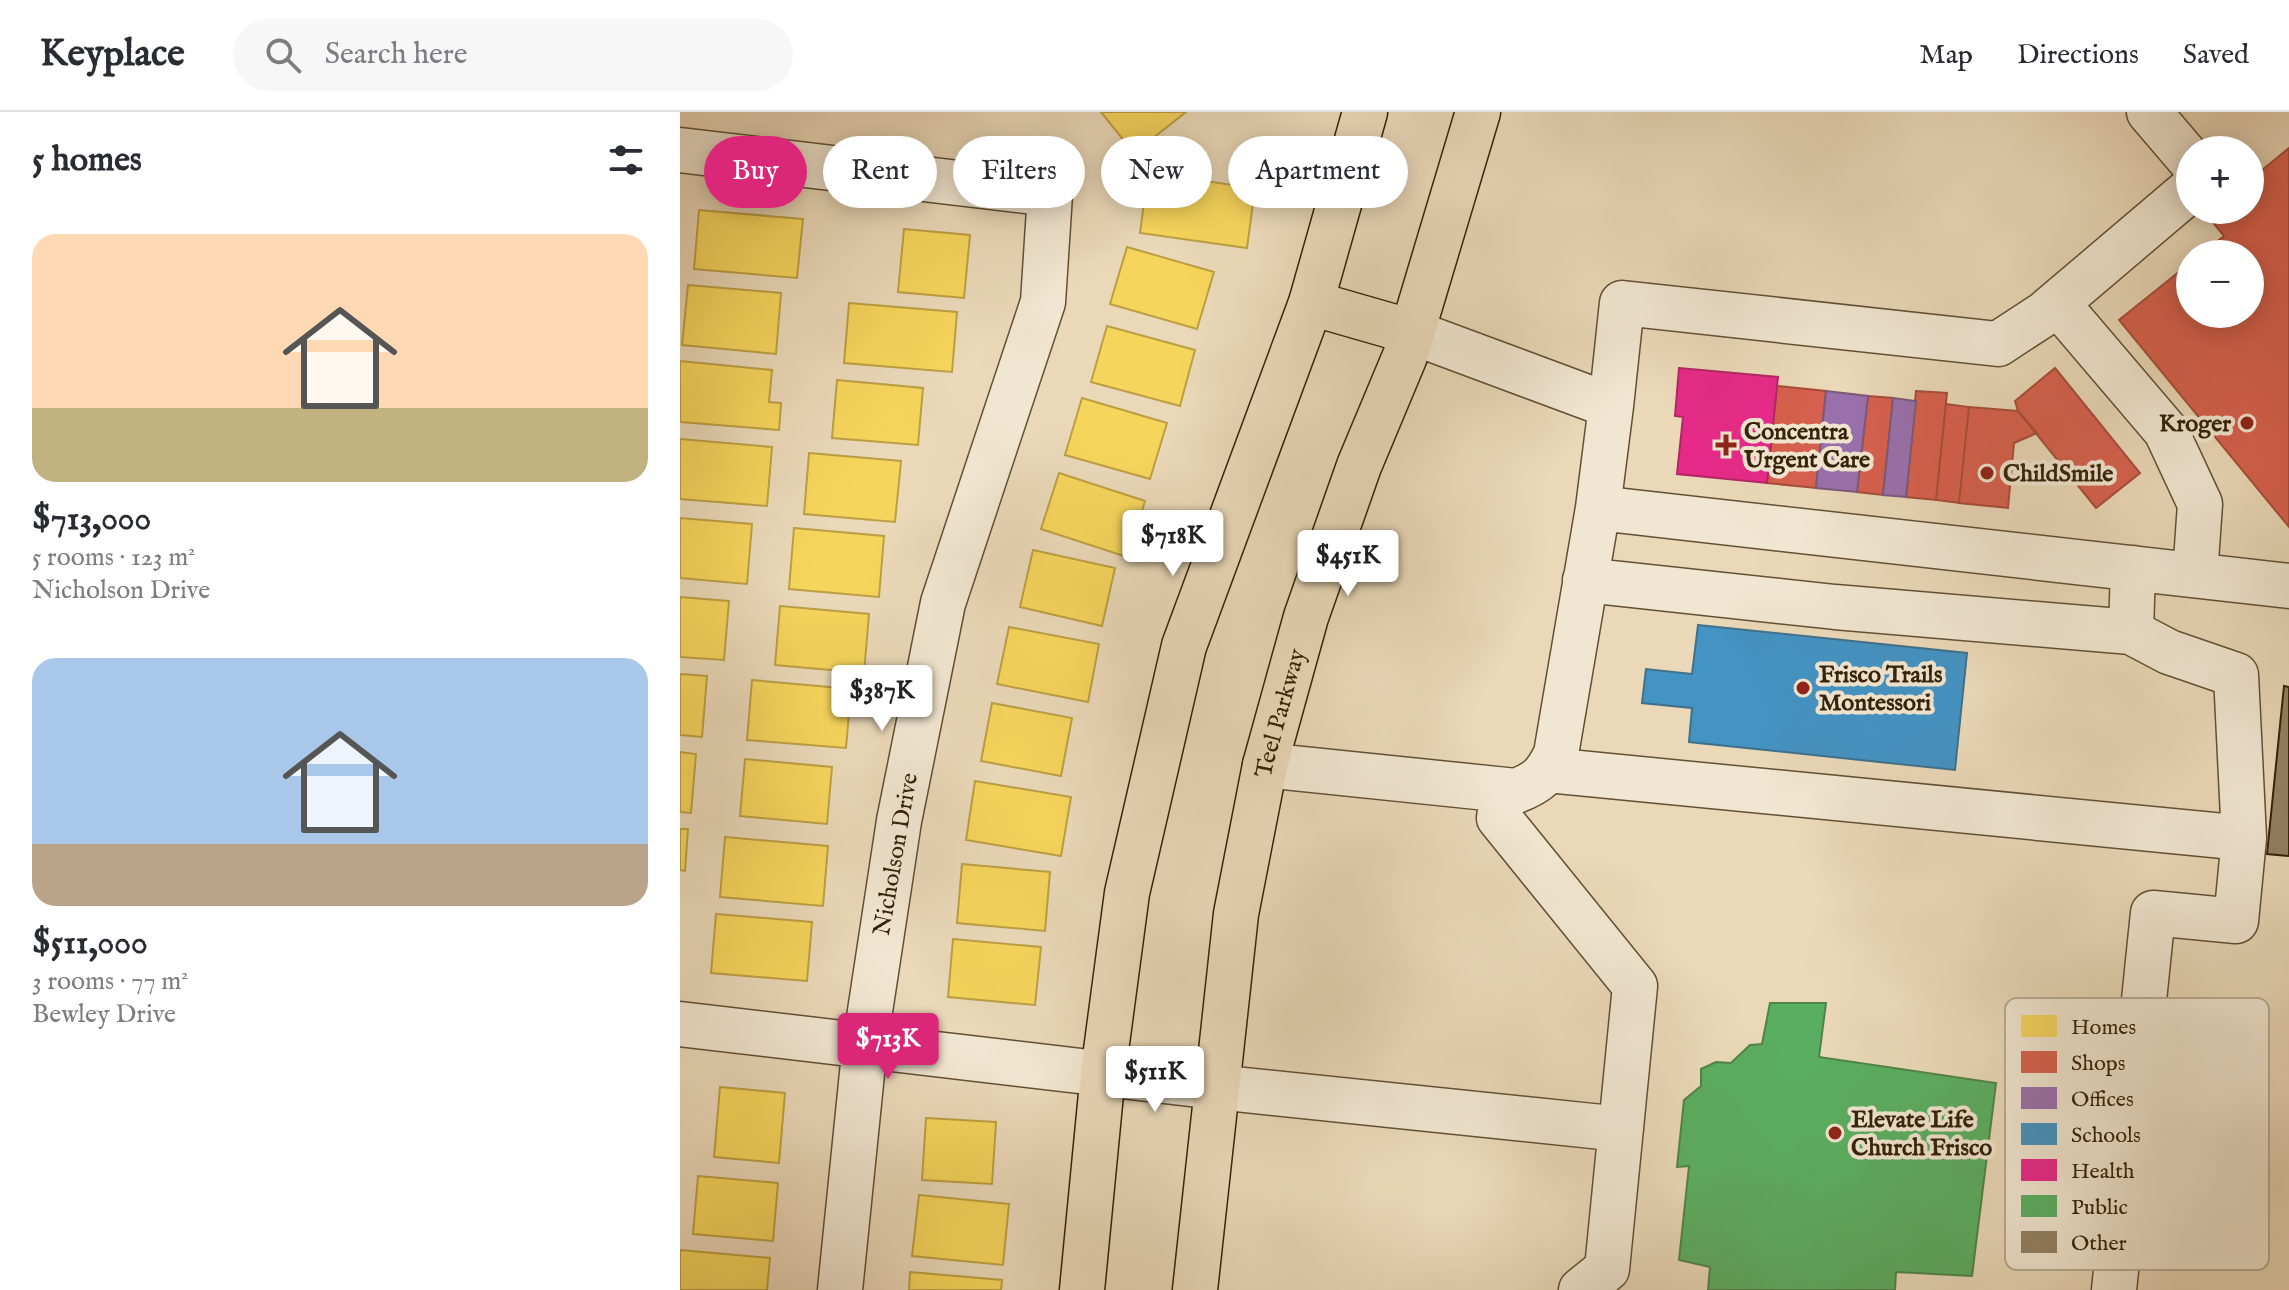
<!DOCTYPE html>
<meta charset="utf-8">
<style>
body{margin:0;font-family:"IM FELL English",serif;background:#f7f7f7;color:#2b2b33;height:100vh;display:flex;flex-direction:column;font-size:30px;white-space:nowrap}
*{box-sizing:border-box;margin:0}
p{font-size:26px;color:#7c7c81}
.icon{flex:none;width:44px;height:44px;fill:none;stroke:currentColor;stroke-width:2;stroke-linecap:round;stroke-linejoin:round}
.map{position:relative;flex:1;overflow:hidden}
.panel{display:flex;flex-direction:column;background:#fff;width:680px}
.panel>*{flex:none}
.hud{position:absolute;left:24px;top:24px;width:760px;height:72px;display:flex;gap:16px}
.controls{position:absolute;left:1496px;top:24px;display:grid;gap:16px}
.controls a{display:grid;place-items:center;width:88px;height:88px;border-radius:50%;background:#fff;box-shadow:0 4px 20px #0003;font-size:40px}
.price{position:absolute;translate:-50% -68px;padding:0 18px;border-radius:8px;background:#fff;color:#222;font-size:26px;line-height:52px;filter:drop-shadow(0 2px 4px #0008)}
.price::after{content:'';position:absolute;left:50%;top:48px;width:24px;height:18px;margin-left:-12px;background:inherit;clip-path:polygon(0 0,100% 0,50% 100%)}
.price.selected{background:#db2777;color:#fff}
ul{padding:0;list-style:none}
li{display:grid;align-content:center;gap:16px;height:424px;padding:0 32px}
li span{display:grid;place-items:center;height:248px;border-radius:24px;color:#555}
li>.icon{margin-inline-start:auto}
span .icon{width:144px;height:144px;fill:#fffc;stroke-width:1}
li b{font-size:34px}
h2{display:flex;justify-content:space-between;align-items:center;height:96px;padding:0 32px;font-size:34px}
.tag{padding:0 28px;border-radius:36px;background:#fff;box-shadow:0 4px 20px #0003;font-size:28px;line-height:72px}
.tag.selected{background:#db2777;color:#fff}
header{display:flex;align-items:center;gap:48px;box-sizing:border-box;height:112px;padding:0 40px;background:#fff;border-bottom:2px solid #e1e1e2}
header strong{font-size:38px}
nav{display:flex;gap:44px;margin-inline-start:auto;font-size:28px}
.search{width:560px;height:72px;background:#f7f7f7;display:flex;align-items:center;gap:20px;box-sizing:border-box;padding:0 28px;border-radius:44px;color:#7c7c81;font-size:30px}
main{display:flex;flex:1;min-height:0}
.map>svg:first-child{display:block}
.homes{fill:#f6d55c;stroke:#bc9f43;stroke-width:2}
.shops{fill:#d6604d;stroke:#a64d39;stroke-width:2}
.offices{fill:#9970ab;stroke:#7b597a;stroke-width:2}
.schools{fill:#4393c3;stroke:#3f718b;stroke-width:2}
.health{fill:#e7298a;stroke:#b22763;stroke-width:2}
.public{fill:#5aae61;stroke:#4f8447;stroke-width:2}
.building{fill:#938164;stroke:#352209;stroke-width:2}
.lines{fill:none;stroke-linecap:round;stroke-linejoin:round}
.minor-casing{stroke:#625035;stroke-width:47}
.major-casing{stroke:#352209;stroke-width:47}
.minor{stroke:#f1e6d1;stroke-width:44}
.major{stroke:#ead8b8;stroke-width:44}
.poi-dot{fill:#8f2418;stroke:#f1e6d1;stroke-width:3}
.labels{text-anchor:middle;stroke-width:8;stroke-linejoin:round;paint-order:stroke}
.poi-label{font-size:24px;font-weight:bold;fill:#352209;stroke:#f1e6d1;text-anchor:start}
.street-label{font-size:24px;fill:#352209;stroke:#f1e6d1}
.key{fill:#f1e6d1;stroke:#b9ab95;stroke-width:2}
.key-label{font-size:22px;fill:#352209}
</style>
<header>
<strong>Keyplace</strong>
<div class="search"><svg class="icon" aria-label="search" viewBox="0 0 24 24"><circle cx="10" cy="10" r="6"/><path d="M15 15l6 6"/></svg>Search here</div>
<nav><a>Map</a><a>Directions</a><a>Saved</a></nav>
</header>
<main>
<section class="panel">
<h2>5 homes<svg class="icon" aria-label="filters" viewBox="0 0 24 24"><path d="M4 7h16M4 17h16"/><circle cx="9" cy="7" r="2"/><circle cx="15" cy="17" r="2"/></svg></h2>
<ul>
<li><span style="background:linear-gradient(#ffd9b3 70%,#c2b280 0)"><svg class="icon" aria-label="home" viewBox="0 0 24 24"><path d="M3 11l9-7 9 7M6 9v11h12V9"/></svg></span><div><b>$713,000</b><p>5 rooms · 123 m²</p><p>Nicholson Drive</p></div></li>
<li><span style="background:linear-gradient(#a9c7e8 75%,#b9a48a 0)"><svg class="icon" aria-label="home" viewBox="0 0 24 24"><path d="M3 11l9-7 9 7M6 9v11h12V9"/></svg></span><div><b>$511,000</b><p>3 rooms · 77 m²</p><p>Bewley Drive</p></div></li>
</ul>
</section>
<div class="map">
<svg width="1609" height="1178" viewBox="0 0 1609 1178">
<rect width="100%" height="100%" fill="#ead8b8"/>
<filter id="stains"><feTurbulence type="fractalNoise" baseFrequency=".0025" numOctaves="4"/><feColorMatrix values="0 0 0 0 .2 0 0 0 0 .09 0 0 0 0 .02 0 0 0 .5 -.17"/></filter>
<radialGradient id="worn" r=".72"><stop offset=".6" stop-color="#630" stop-opacity="0"/><stop offset="1" stop-color="#630" stop-opacity=".3"/></radialGradient>
<!-- homes -->
<path class="homes" d="M421 0H506L454 41Z
M468 61 575 76 567 136 460 121Z
M19 98 123 107 117 166 14 157Z
M224 117 290 123 284 186 218 180Z
M447 135 534 160 517 217 430 192Z
M8 173 101 181 96 242 2 233Z
M169 191 277 200 272 260 164 251Z
M427 214 515 238 500 294 411 270Z
M0 249 92 258 89 290 101 291 99 318 0 310Z
M157 268 243 276 238 333 152 326Z
M402 286 487 311 470 367 385 343Z
M0 327 92 335 87 394 0 387Z
M129 341 221 349 215 410 124 402Z
M379 361 465 389 447 445 361 417Z
M0 406 72 412 67 472 0 466Z
M114 416 204 424 199 485 109 477Z
M353 438 435 456 422 514 340 495Z
M0 485 49 489 44 548 0 545Z
M100 494 189 502 184 561 95 553Z
M329 515 419 532 408 590 317 572Z
M0 562 27 564 22 625 0 623Z
M72 568 171 577 166 636 67 628Z
M312 591 392 606 381 664 301 649Z
M0 640 16 642 11 701 0 700Z
M65 647 152 655 147 712 60 704Z
M295 669 391 685 381 744 286 728Z
M0 717H8L5 759 0 758Z
M45 725 148 734 143 794 40 785Z
M282 752 370 760 365 819 277 811Z
M36 802 132 810 127 869 31 861Z
M273 827 361 835 355 893 268 885Z
M40 975 105 981 99 1051 34 1045Z
M246 1006 316 1010 312 1072 242 1068Z
M18 1064 98 1071 93 1129 13 1122Z
M239 1083 329 1092 323 1153 232 1144Z
M0 1138 90 1146 87 1178H0Z
M230 1160 322 1168 321 1178H229Z"/>
<!-- shops -->
<path class="shops" d="M1609 36V415L1439 208 1510 151V202H1570V142H1521L1544 124 1527 103 1532 98H1570V68Z
M1375 256 1460 361 1416 396 1338 299 1335 289Z
M1097 274 1146 279 1136 376 1087 371Z
M1236 279 1267 281 1256 388 1226 385Z
M1188 284 1213 286 1203 383 1177 380Z
M1266 292 1289 295 1279 391 1256 388Z
M1289 295 1338 299 1357 321 1334 331 1328 396 1279 391Z"/>
<!-- offices -->
<path class="offices" d="M1146 279 1188 284 1177 380 1136 376Z
M1213 286 1236 289 1226 385 1203 383Z"/>
<!-- schools -->
<path class="schools" d="M1018 513 1287 541 1275 658 1009 630 1012 596 962 591 966 557 1012 562Z"/>
<!-- health -->
<path class="health" d="M999 256 1098 265 1087 371 997 362 1003 305 995 304Z"/>
<!-- public -->
<path class="public" d="M1090 891H1146L1139 945 1316 971 1292 1164 1216 1160 1215 1178H1028L1030 1155 999 1148 1009 1054 997 1055 1004 988 1021 974V957L1036 950 1051 951 1070 933 1082 932Z"/>
<!-- building -->
<path class="building" d="M1604 574 1609 575V744L1587 742Z"/>
<g class="lines">
<defs>
<path id="minor" d="M1469 0 1510 48
M0 38 370 82 363 190 263 491 219 709 185 932 160 1178
M1377 191 1486 319 1520 392 1515 463
M732 220 931 294 942 191 1318 232 1364 202 1510 78
M931 294 918 396 1609 474
M1453 456 1451 520 1489 540 1556 563 1564 726
M905 468 1155 495 1451 520
M585 653 836 679C859 670 865 664 876 642L918 396
M868 658 1564 726 1556 809 1473 801 1434 1178
M823 678 819 706 955 874 927 1157 901 1178
M0 912 536 975 941 1017"/>
<g id="major">
<path d="M631 191 732 220"/>
<path d="M402 1178 423 961 447 781 504 534 631 191 685 0"/>
<path id="s1" d="M515 1178 556 802 585 653 626 505 679 354 725 244 798 0"/>
</g>
</defs>
<!-- minor casing -->
<use href="#minor" class="minor-casing"/>
<!-- major casing -->
<use href="#major" class="major-casing"/>
<!-- minor -->
<use href="#minor" class="minor"/>
<!-- major -->
<use href="#major" class="major"/>
</g>
<!-- markers -->
<g class="poi-dot">
<circle cx="1567" cy="311" r="8"/>
<path d="M1042 321h8v8h8v8h-8v8h-8v-8h-8v-8h8z"/>
<circle cx="1307" cy="361" r="8"/>
<circle cx="1123" cy="576" r="8"/>
<circle cx="1155" cy="1021" r="8"/>
</g>
<g class="labels">
<!-- poi labels -->
<g class="poi-label">
<text x="1551" y="319" text-anchor="end">Kroger</text>
<text x="1064" y="327">Concentra<tspan x="1064" dy="28">Urgent Care</tspan></text>
<text x="1323" y="369">ChildSmile</text>
<text x="1139" y="570">Frisco Trails<tspan x="1139" dy="28">Montessori</tspan></text>
<text x="1171" y="1015">Elevate Life<tspan x="1171" dy="28">Church Frisco</tspan></text>
</g>
<!-- street labels -->
<g class="street-label">
<text dy="8" stroke="none"><textPath href="#s1" startOffset="584">Teel Parkway</textPath></text>
<text transform="translate(215 742) rotate(-80)" y="8">Nicholson Drive</text>
</g>
</g>
<!-- legend -->
<rect x="1325" y="886" width="264" height="272" rx="12" class="key"/>
<rect x="1341" y="903" width="36" height="22" fill="#f6d55c"/>
<rect x="1341" y="939" width="36" height="22" fill="#d6604d"/>
<rect x="1341" y="975" width="36" height="22" fill="#9970ab"/>
<rect x="1341" y="1011" width="36" height="22" fill="#4393c3"/>
<rect x="1341" y="1047" width="36" height="22" fill="#e7298a"/>
<rect x="1341" y="1083" width="36" height="22" fill="#5aae61"/>
<rect x="1341" y="1119" width="36" height="22" fill="#938164"/>
<g class="key-label">
<text x="1391" y="922">Homes</text>
<text x="1391" y="958">Shops</text>
<text x="1391" y="994">Offices</text>
<text x="1391" y="1030">Schools</text>
<text x="1391" y="1066">Health</text>
<text x="1391" y="1102">Public</text>
<text x="1391" y="1138">Other</text>
</g>
<rect width="100%" height="100%" filter="url(#stains)"/>
<rect width="100%" height="100%" fill="url(#worn)"/>
</svg>
<div class="controls">
<a>+</a>
<a>−</a>
</div>
<b class="price" style="left:493px;top:466px">$718K</b>
<b class="price" style="left:668px;top:486px">$451K</b>
<b class="price" style="left:202px;top:621px">$387K</b>
<b class="price selected" style="left:208px;top:969px">$713K</b>
<b class="price" style="left:475px;top:1002px">$511K</b>
<div class="hud">
<a class="tag selected">Buy</a>
<a class="tag">Rent</a>
<a class="tag">Filters</a>
<a class="tag">New</a>
<a class="tag">Apartment</a>
</div>
</div>
</main>
